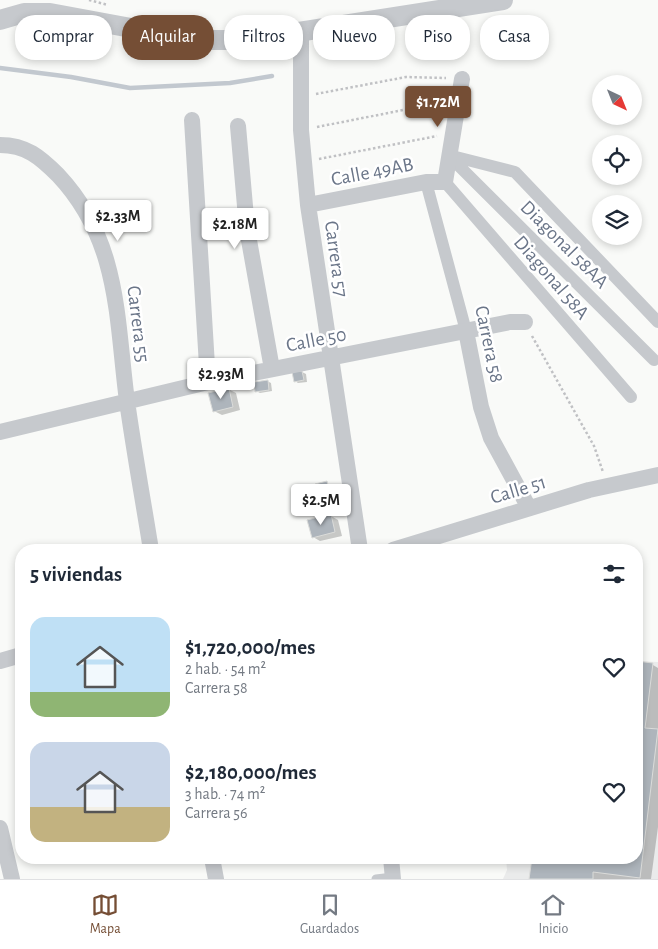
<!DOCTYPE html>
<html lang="es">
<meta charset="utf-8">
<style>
body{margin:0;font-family:"Alegreya Sans",sans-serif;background:#f6f6f7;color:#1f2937;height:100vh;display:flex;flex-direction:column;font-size:19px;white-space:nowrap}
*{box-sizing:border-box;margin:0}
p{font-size:16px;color:#747a83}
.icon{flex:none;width:28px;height:28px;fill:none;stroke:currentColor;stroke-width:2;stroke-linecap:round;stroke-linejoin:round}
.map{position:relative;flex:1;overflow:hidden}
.sheet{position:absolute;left:15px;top:544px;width:628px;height:320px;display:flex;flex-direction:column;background:#fff;border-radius:20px;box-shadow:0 2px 8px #0003}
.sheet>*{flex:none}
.banner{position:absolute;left:15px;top:15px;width:629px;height:45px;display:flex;gap:10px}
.needle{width:32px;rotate:137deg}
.tools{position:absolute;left:592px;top:75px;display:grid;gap:10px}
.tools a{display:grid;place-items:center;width:50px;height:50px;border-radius:50%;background:#fff;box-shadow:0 2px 8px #0003;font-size:25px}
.price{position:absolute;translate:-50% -42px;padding:0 11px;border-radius:5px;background:#fff;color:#222;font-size:16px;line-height:32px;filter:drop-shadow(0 1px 2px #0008)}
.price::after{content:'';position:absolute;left:50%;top:30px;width:15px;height:11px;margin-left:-8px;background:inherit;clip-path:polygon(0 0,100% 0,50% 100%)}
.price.on{background:#754e35;color:#fff}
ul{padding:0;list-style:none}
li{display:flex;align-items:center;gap:15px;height:125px;padding:0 15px}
li span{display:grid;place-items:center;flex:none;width:140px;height:100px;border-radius:15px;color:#555}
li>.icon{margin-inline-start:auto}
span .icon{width:60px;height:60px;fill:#fffc;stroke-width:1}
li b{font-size:21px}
h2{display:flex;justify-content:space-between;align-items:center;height:60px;padding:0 15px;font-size:21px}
.chip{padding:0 18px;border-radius:20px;background:#fff;box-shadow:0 2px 8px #0003;font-size:18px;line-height:45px}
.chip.on{background:#754e35;color:#fff}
.tabs{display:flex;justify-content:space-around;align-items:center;height:70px;border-top:1px solid #e0e1e3;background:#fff;font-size:14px;color:#747a83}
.tabs a{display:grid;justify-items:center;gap:2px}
.tabs .on{color:#754e35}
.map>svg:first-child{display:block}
.built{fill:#eaebeb}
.shadow{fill:#0003}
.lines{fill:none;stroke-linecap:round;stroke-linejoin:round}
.stream{stroke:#c2c8cf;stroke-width:4.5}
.building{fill:#aeb5bc;stroke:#dbdcda}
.path{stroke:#c0c1c4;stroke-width:2.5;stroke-dasharray:2.5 2.5;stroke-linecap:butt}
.service{stroke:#c6c9cd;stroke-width:9}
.pedestrian{stroke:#c6c9cd;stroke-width:12}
.minor{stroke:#c6c9cd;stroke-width:16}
.tertiary{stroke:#c6c9cd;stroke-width:20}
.labels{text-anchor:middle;stroke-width:5;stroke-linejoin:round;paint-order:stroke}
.street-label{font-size:20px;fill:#6a7588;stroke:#fff}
</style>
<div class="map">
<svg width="658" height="879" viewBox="0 0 658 879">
<rect width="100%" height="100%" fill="#f9faf8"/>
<!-- built -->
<path class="built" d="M636 661 658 662V879H503L507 870 506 858H636Z"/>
<!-- shadow -->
<path class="shadow" d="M302 372 306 374 307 382 298 383 295 381Z
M267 381 271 383 272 391 260 393 256 391Z
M228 389 236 393 240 410 222 415 214 411Z
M327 483 330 485 332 493 322 495 319 493Z
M331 516 338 520 342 536 320 541 313 537Z
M636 663 653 665 658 668V827L651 879H530L533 858H636Z"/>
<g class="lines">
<!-- stream -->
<path class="stream" d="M0 68 71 77 130 88 230 83 272 76"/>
</g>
<!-- building -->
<path class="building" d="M302 371 304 380 294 382 292 372Z
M268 380 269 390 255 392 254 382Z
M229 388 233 407 213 412 208 393Z
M327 481 329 491 318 494 315 484Z
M331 514 335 532 312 538 307 520Z
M636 661 653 663 645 728 658 729 640 878 593 872V879H529L532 858H636Z"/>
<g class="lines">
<!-- path -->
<path class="path" d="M89 0 108 5
M316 94 406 77 446 78
M317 127 444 102
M319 159 437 136
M532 336 594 446 603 472"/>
<!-- service -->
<path class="service" d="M376 879 393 877"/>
<!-- pedestrian -->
<path class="pedestrian" d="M448 155 654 360
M448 155 515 172 658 322
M426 182 466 331
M445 182 631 397"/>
<!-- minor -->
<path class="minor" d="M301 31V130L308 205 360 550
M192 120 208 382
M238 126 247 229 272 369
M0 145C26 145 40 157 58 175 120 241 116 317 127 401 134 451 143 500 151 550
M308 205 426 182H445L462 79
M466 331 481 407 491 438 529 508
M0 432 208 382 510 322H525
M393 550 589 490 658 475
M0 661 21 655
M0 828 12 879
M212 858 216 879
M391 858 393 879"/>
<!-- tertiary -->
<path class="tertiary" d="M0 20 24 13H50L196 40H247L503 0"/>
</g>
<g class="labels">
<!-- street labels -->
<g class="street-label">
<text transform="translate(372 171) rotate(-11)" y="7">Calle 49AB</text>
<text transform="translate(565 244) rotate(45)" y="7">Diagonal 58AA</text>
<text transform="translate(337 259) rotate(82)" y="7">Carrera 57</text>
<text transform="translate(552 277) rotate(49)" y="7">Diagonal 58A</text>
<text transform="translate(139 324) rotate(83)" y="7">Carrera 55</text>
<text transform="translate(316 339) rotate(-11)" y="7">Calle 50</text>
<text transform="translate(490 344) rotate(78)" y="7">Carrera 58</text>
<text transform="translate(518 489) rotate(-17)" y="7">Calle 51</text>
</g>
</g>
</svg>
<div class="tools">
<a><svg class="needle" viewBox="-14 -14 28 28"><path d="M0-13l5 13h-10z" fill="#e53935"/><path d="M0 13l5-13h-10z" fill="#747a83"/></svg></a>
<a><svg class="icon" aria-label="locate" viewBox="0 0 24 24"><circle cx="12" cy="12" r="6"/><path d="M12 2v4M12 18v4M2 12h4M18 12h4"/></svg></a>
<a><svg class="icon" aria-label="layers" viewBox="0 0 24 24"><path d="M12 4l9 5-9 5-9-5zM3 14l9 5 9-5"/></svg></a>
</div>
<b class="price on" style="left:438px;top:128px">$1.72M</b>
<b class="price" style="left:118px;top:242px">$2.33M</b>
<b class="price" style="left:235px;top:250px">$2.18M</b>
<b class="price" style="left:221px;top:400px">$2.93M</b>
<b class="price" style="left:321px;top:526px">$2.5M</b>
<div class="banner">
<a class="chip">Comprar</a>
<a class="chip on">Alquilar</a>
<a class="chip">Filtros</a>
<a class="chip">Nuevo</a>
<a class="chip">Piso</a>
<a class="chip">Casa</a>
</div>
<section class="sheet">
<h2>5 viviendas<svg class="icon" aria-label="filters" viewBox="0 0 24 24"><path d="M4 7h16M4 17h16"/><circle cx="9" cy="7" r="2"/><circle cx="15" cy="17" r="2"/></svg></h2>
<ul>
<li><span style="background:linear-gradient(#bfe0f5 75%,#8fb573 0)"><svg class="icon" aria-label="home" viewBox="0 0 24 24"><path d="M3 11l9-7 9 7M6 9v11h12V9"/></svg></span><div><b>$1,720,000/mes</b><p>2 hab. · 54 m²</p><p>Carrera 58</p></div><svg class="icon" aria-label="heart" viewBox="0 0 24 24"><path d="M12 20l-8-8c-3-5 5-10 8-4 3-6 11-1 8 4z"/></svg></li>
<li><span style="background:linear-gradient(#c9d6e8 65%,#c2b280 0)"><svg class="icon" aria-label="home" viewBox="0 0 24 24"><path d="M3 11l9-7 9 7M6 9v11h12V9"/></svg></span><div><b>$2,180,000/mes</b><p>3 hab. · 74 m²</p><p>Carrera 56</p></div><svg class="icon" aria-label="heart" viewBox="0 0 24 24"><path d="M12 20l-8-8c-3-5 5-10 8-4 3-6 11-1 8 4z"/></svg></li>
</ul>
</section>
</div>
<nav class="tabs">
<a class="on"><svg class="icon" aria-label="map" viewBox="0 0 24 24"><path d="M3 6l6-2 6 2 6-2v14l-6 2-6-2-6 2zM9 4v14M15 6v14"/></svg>Mapa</a>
<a><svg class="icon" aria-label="saved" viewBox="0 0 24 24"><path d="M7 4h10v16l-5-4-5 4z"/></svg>Guardados</a>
<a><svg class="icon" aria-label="home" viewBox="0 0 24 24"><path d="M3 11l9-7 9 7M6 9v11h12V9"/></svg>Inicio</a>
</nav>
